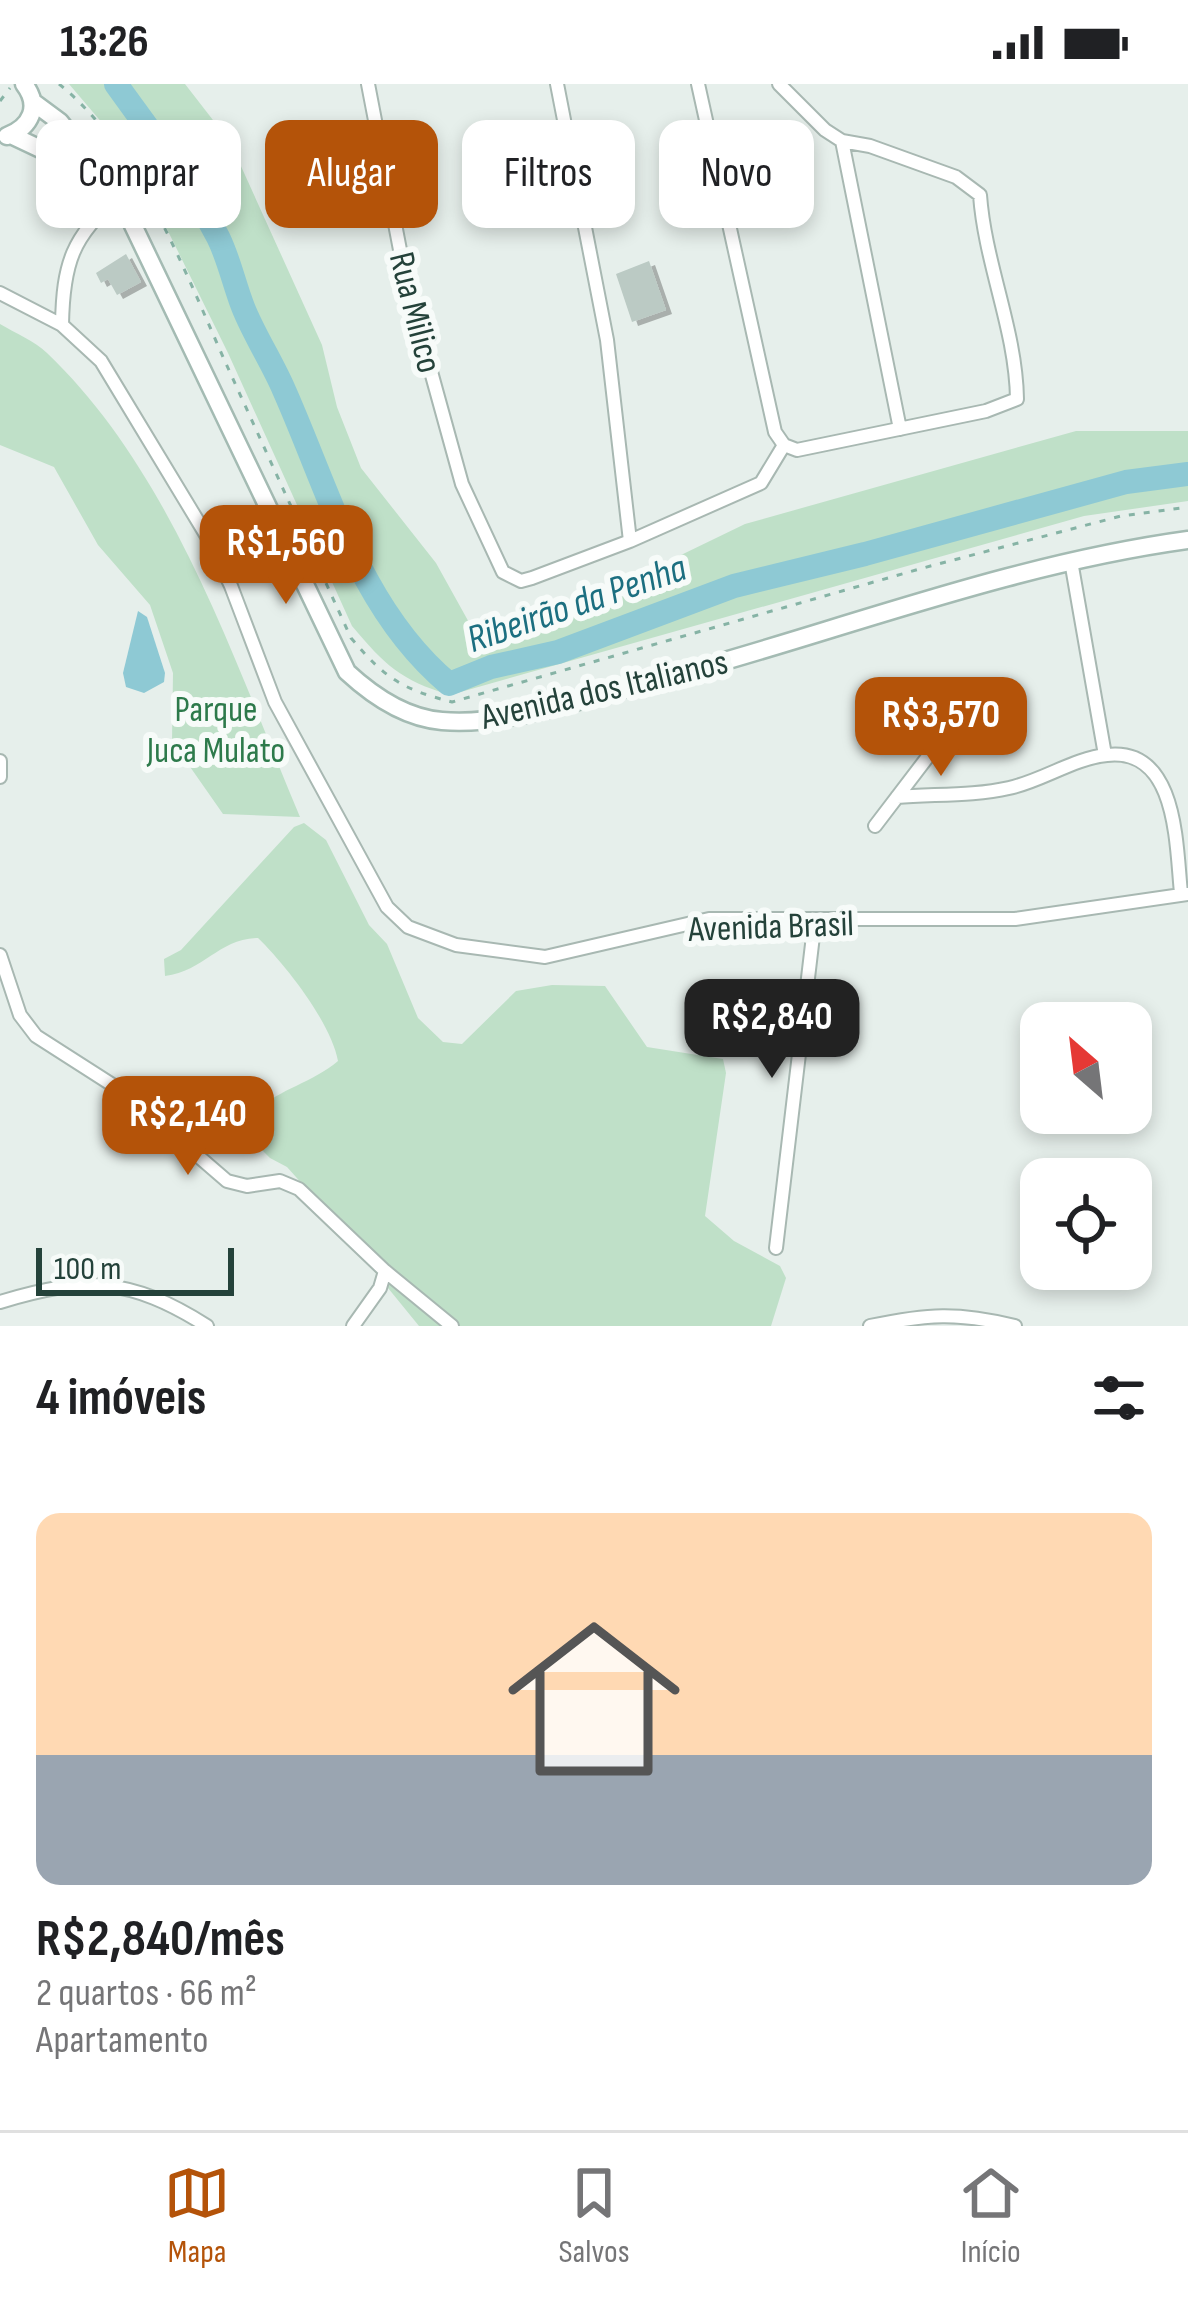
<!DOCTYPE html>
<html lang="pt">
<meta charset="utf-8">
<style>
body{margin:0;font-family:"Sofia Sans Condensed",sans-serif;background:#f6f6f6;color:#202124;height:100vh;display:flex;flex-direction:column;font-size:45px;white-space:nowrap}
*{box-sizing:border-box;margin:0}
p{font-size:39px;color:#757577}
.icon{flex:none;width:66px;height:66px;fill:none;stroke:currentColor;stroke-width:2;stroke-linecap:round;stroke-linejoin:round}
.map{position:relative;height:1242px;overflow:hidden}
.sheet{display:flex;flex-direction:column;background:#fff;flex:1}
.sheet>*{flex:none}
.banner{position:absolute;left:36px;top:36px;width:1116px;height:108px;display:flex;gap:24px}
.needle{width:78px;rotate:332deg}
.controls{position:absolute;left:1020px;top:918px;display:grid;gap:24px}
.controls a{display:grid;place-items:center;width:132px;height:132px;border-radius:24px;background:#fff;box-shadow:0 6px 18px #0003;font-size:60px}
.scale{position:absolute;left:36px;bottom:30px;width:198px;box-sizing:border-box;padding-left:12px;border:6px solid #24423a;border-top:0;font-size:33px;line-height:42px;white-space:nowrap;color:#24423a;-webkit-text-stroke:9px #f7fbf9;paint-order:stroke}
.price{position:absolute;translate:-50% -102px;padding:0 27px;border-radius:24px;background:#b45309;color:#fff;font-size:39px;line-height:78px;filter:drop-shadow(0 3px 6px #0008)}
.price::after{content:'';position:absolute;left:50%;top:72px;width:36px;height:27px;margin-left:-18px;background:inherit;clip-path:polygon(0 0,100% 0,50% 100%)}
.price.on{background:#222;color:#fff}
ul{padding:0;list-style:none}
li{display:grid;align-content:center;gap:24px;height:636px;padding:0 36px}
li+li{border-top:3px solid #e0e0e0}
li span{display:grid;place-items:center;height:372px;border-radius:24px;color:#555}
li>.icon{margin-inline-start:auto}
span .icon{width:216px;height:216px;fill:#fffc;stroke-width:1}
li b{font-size:51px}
h2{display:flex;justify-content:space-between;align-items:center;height:144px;padding:0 36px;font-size:51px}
.pill{padding:0 42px;border-radius:24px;background:#fff;box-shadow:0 6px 18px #0003;font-size:42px;line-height:108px}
.pill.on{background:#b45309;color:#fff}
.status{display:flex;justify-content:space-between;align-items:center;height:84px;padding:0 60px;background:#fff;direction:ltr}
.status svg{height:33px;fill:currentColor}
.menu{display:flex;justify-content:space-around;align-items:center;height:168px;border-top:3px solid #e0e0e0;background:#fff;font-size:33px;color:#757577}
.menu a{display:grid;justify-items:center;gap:6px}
.menu .on{color:#b45309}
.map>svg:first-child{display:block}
.green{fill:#bfe0c8}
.water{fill:#8ec9d4}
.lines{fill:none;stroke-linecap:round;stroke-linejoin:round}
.river{stroke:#8ec9d4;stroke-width:24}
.building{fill:#bbcac4;filter:url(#shadow)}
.street-casing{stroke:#a8b8b2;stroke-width:16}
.secondary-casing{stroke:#a4bbb3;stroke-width:21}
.path{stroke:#86b3a5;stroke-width:3;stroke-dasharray:6 9;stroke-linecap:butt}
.street{stroke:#fff;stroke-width:12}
.secondary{stroke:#fff;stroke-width:16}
.labels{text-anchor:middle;stroke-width:12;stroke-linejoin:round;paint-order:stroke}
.street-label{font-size:36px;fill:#24423a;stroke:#f7fbf9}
.park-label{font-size:36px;fill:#2d7a4b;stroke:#f7fbf9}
.water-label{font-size:39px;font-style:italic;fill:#1c6f80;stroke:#f7fbf9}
</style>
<div class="status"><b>13:26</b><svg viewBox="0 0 49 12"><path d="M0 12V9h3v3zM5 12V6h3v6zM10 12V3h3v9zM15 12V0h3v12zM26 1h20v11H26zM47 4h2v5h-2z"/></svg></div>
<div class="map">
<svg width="1188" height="1242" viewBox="0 0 1188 1242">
<defs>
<filter id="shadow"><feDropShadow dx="6" dy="4" stdDeviation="0" flood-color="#0004"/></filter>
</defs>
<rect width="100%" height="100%" fill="#e6efeb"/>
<!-- green -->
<path class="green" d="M69 0H185L230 58 322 261 337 323 361 384 436 479 471 542 525 539 586 517 745 440 1076 347H1188V417L1084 432 450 611C400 596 385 581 352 542L228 269 132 74Z
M0 240C15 249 35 257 47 269 173 389 234 577 300 733L223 730 172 657 173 589 150 521 98 461 54 383 0 361Z
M304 739 326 756 369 841 387 860 418 934 443 958 462 960 516 907 552 901 605 902 647 963 723 975 726 989 705 1132 734 1157 780 1182 786 1194 771 1242H419L313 1112 287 1083 270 1074 257 1061 256 1027C281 1004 312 999 338 977 331 939 286 881 258 854 218 855 205 887 165 892L164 875 181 866 294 743Z"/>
<!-- water -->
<path class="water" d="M138 527 147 533 165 589 164 598 144 609 126 603 123 589Z"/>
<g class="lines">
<!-- river -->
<path class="river" d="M116 0C151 49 190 99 218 153 229 175 234 200 243 223 254 251 272 278 284 306 329 407 360 526 449 600L491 583 558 568 734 502 865 470 1126 398 1188 390"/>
</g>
<!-- building -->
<path class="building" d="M126 170 141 198 117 211 108 195 101 199 96 189Z
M649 177 666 226 632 238 616 190Z"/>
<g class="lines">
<defs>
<path id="street" d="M368 0 406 197 462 400 503 488 521 497 532 494 630 457 761 399 784 361
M557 0 607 256 630 457
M698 0 775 348 784 361 797 366 986 327 1017 315C1016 246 985 180 980 111L956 93 870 62 842 57 825 46 779 0
M842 57 900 345
M0 209 62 241 101 277 208 454 231 502 275 618 387 823 408 843 456 861 545 873 709 835H1015L1188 810
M62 241C63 180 72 152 119 112
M1071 477 1105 671
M0 677V693
M897 713C934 710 974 712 1009 704 1042 697 1074 674 1107 671 1178 663 1176 762 1181 809
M875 742 968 620
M0 871 20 931 36 952 125 1009 227 1097 247 1102 280 1097 299 1105 385 1187 452 1242
M776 1164 815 835
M0 1218C86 1192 129 1193 207 1242
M353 1242 380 1204 385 1187
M870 1242C928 1230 957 1228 1015 1242"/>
<path id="secondary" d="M33 18 60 38 119 112 347 588C374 613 405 634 442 637 506 642 569 618 631 603 816 556 998 482 1188 456
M11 51 104 95
M7 52C31 43 41 22 24 0"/>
</defs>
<!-- street casing -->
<use href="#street" class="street-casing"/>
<!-- secondary casing -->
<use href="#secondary" class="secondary-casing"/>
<!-- path -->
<path class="path" d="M59 0C140 65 186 191 228 284 269 374 310 464 351 554 385 594 401 605 452 618L923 484 1121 432 1188 423
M0 17 10 4"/>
<!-- street -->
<use href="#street" class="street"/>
<!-- secondary -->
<use href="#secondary" class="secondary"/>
</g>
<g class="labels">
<!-- street labels -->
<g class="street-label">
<text transform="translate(417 228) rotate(76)" y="13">Rua Milico</text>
<text transform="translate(604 604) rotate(-13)" y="13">Avenida dos Italianos</text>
<text transform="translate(771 841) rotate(-2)" y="13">Avenida Brasil</text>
</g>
<!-- park labels -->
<g class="park-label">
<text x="216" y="637">Parque<tspan x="216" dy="41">Juca Mulato</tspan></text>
</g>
<!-- water labels -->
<g class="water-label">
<text transform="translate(576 518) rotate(-19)" y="14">Ribeirão da Penha</text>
</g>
</g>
</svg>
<div class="controls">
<a><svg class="needle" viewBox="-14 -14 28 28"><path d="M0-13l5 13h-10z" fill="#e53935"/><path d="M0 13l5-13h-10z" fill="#757577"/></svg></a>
<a><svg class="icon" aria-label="locate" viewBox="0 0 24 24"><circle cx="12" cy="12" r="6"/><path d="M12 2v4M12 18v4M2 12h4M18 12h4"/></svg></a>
</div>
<div class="scale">100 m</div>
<b class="price" style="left:286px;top:523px">R$1,560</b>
<b class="price" style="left:941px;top:695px">R$3,570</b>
<b class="price on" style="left:772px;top:997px">R$2,840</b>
<b class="price" style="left:188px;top:1094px">R$2,140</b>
<div class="banner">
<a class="pill">Comprar</a>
<a class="pill on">Alugar</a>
<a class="pill">Filtros</a>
<a class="pill">Novo</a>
</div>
</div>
<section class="sheet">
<h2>4 imóveis<svg class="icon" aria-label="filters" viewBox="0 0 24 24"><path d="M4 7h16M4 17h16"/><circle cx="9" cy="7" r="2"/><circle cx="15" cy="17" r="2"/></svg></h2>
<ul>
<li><span style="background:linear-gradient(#ffd9b3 65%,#9aa5b1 0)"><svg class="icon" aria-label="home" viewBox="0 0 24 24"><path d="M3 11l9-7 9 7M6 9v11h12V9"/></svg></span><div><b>R$2,840/mês</b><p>2 quartos · 66 m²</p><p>Apartamento</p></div></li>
</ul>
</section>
<nav class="menu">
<a class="on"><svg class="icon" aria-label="map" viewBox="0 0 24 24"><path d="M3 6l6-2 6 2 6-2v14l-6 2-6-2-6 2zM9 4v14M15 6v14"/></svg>Mapa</a>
<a><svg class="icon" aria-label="saved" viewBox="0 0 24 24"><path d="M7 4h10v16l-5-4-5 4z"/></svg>Salvos</a>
<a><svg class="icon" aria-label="home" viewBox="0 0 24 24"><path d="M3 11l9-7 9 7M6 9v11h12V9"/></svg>Início</a>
</nav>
